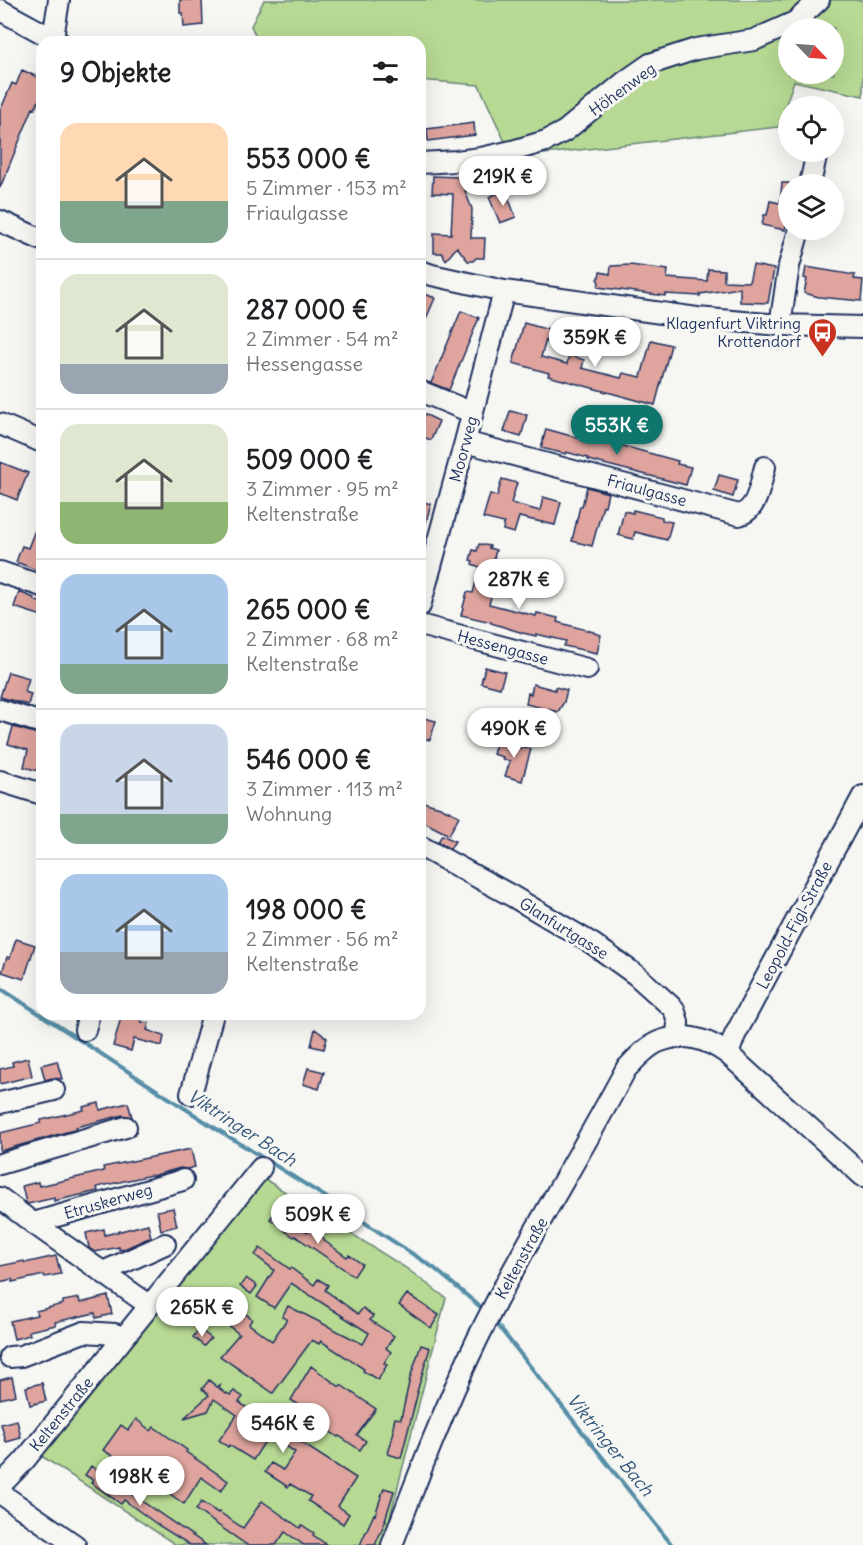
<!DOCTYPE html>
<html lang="de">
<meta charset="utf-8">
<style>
body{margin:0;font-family:Delius,sans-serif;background:#f6f6f6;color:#202124;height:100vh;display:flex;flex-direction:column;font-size:22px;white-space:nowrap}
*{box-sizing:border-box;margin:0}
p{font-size:20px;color:#757577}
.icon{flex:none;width:33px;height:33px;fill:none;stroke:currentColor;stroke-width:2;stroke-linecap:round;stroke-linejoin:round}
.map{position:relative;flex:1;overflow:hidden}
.panel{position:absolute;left:36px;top:36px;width:390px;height:984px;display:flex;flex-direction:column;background:#fff;border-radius:18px;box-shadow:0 6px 24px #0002}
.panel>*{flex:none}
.needle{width:39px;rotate:115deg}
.tools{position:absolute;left:778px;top:18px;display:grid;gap:12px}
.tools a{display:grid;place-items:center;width:66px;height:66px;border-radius:50%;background:#fff;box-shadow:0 6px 24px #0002;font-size:30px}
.price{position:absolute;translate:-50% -51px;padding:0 14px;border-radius:21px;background:#fff;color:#222;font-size:20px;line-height:39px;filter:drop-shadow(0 2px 3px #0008)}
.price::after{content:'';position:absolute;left:50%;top:36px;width:18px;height:14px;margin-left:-9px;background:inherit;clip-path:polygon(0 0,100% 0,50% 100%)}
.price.on{background:#0f766e;color:#fff}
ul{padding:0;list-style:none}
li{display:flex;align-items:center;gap:18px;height:150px;padding:0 24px}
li+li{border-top:2px solid #e0e0e0}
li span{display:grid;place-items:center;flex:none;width:168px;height:120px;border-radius:18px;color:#555}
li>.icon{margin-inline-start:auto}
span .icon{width:72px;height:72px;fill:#fffc;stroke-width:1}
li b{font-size:26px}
h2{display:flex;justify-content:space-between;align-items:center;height:72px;padding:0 24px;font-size:26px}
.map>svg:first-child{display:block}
.green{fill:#b7d993;stroke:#698478;stroke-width:1.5}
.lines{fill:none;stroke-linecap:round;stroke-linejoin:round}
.stream{stroke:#568ea7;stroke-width:4}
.building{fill:#dea49d;stroke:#1b2f5e;stroke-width:1.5}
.minor-casing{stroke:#1b2f5e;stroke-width:24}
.minor{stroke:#f6f6f2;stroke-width:20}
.labels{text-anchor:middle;stroke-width:6;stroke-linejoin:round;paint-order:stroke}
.street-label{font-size:16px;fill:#1b2f5e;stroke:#f6f6f2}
.poi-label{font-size:16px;fill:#1b2f5e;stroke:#f6f6f2;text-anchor:end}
.water-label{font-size:18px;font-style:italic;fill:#34567c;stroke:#f6f6f2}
</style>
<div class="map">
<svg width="863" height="1545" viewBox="0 0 863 1545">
<rect width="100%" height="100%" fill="#f6f6f2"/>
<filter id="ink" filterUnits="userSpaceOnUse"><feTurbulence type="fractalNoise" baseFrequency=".0167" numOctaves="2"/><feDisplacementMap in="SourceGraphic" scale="12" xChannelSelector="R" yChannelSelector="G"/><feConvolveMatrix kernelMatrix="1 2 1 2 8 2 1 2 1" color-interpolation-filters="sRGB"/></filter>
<g filter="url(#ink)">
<!-- green -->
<path class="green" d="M264 0H810L789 17 758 30 679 47 548 132 506 144 479 85 420 80V42H252L256 37 251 26Z
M830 0H863V96L794 81 778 127 501 159 665 64 789 31V74H834V28H795Z
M263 1178 406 1268 446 1298 387 1529 380 1545H176L40 1455Z"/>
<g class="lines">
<!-- stream -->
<path class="stream" d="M0 988 215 1128 324 1196 434 1268 484 1310
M495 1322 672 1545"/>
</g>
<!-- building -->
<path class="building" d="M180 0H202L203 25 184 27 183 13H180Z
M22 70 42 79V93L35 109 33 108 0 188V111L12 83 16 85Z
M474 123 475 135 428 141 427 129Z
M473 171V188L465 191 472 209 471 238H485L484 258H476L473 261H468L457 247 446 260 442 253H434V233L451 234 453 194 432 193 433 176 459 177Z
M782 183H789V209L785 230 762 225 764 215H767L770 201 780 203Z
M505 190 516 217 500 223 489 197Z
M630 265 668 270 667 278 707 281 708 269 724 270V281L749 282 753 265 774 269 768 303 740 302V288L700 294V296L665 294V296L598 287 599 282 597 279 599 277 600 272 610 274 611 266Z
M806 267 855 275 854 279 863 280 861 301 819 297 804 293 807 279 804 278Z
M420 292 435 298 420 333Z
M461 311 479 318 449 390 431 383Z
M524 323 549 330 541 357 567 364 569 355 584 360 582 368 621 378 623 373 641 377 651 340 671 345 655 405 548 376 549 373 513 363Z
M510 411 527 415 521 437 504 432Z
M420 412 439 421 431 440 420 436Z
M546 429 593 442 595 431 609 435 608 440 617 442 616 444 678 461 677 464 691 467 686 485 588 460V458L566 452V454L541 448Z
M0 462 28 473 17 500 0 493Z
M719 475 738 480 733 497 714 491Z
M502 479 517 483 511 503 540 511 543 497 561 502 555 525 519 517 514 533 503 530 504 523 483 518 490 494 497 496Z
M587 487 608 493 605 506H603L592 546 572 541 580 506H582Z
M420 501 431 504 423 533H420Z
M633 510 662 517V520L672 522 667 540 635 532 633 539 618 535 624 511 633 513Z
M41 515H42V572L16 562 22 546 28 548Z
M479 544 490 546 489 548 496 550 491 570 498 571 489 604 536 616 537 613 558 618 557 622 594 632V633L601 635 597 653 564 646 566 641 536 634V636L523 633 491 623V622L461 615 467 592 473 593 480 567 472 564 473 561 470 560 473 550 477 551Z
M19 592 34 598V600L42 603V616L14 607Z
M485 667 505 672 500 688 481 683Z
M8 672 29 678 25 692 31 694 28 705 0 697Z
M533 684 555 690V687L567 690 564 702 558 712 526 704 528 693 531 694Z
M420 717 436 721 430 740 420 738Z
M13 727 42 735V772L24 767 28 750 8 744Z
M497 741 520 748 521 746 531 749 522 781 505 776 510 761 502 759 503 757 493 754Z
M420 801 440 807 459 816 449 835 420 820Z
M442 835 455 841 450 849 438 842Z
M16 939 35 945 24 979 2 972 7 957 10 958Z
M122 1014H143L141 1022 149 1023 147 1030 164 1036 162 1046 134 1039 131 1051 113 1046Z
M315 1029 327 1038 324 1049 311 1046Z
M28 1058 32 1076 0 1084V1069L13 1066 12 1062Z
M57 1061 62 1079 52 1078 45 1080 41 1065Z
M308 1068 324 1072 319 1089 303 1084Z
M99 1103 100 1110 128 1103 132 1117 123 1115 76 1127 77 1129 0 1151V1133L41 1123V1120L84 1110 83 1107Z
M191 1149 195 1167 187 1169 180 1168 152 1176 151 1175 97 1187 98 1191 54 1201V1198L28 1204 26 1203 22 1186 38 1182 39 1186 66 1180 104 1171 103 1167Z
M173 1208 177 1226 161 1230 157 1211Z
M275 1212 308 1232 311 1229 324 1239 323 1240 347 1257 349 1255 362 1264 354 1276 295 1236 294 1237 284 1230 285 1229 270 1219Z
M148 1224 151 1237 124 1249 119 1250V1247L95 1252 89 1248 86 1233 104 1229 105 1235Z
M260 1248 290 1269 291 1268 314 1285 318 1279 328 1285 325 1290 358 1314 363 1308 373 1316 370 1320 394 1336 386 1348 391 1352 384 1363 387 1365 378 1380 363 1371 364 1369 321 1341 319 1344 312 1340 273 1393 220 1356 239 1334 220 1319 226 1311 230 1314 236 1306 252 1319 249 1324 272 1341 287 1319 282 1317 288 1306 363 1344 369 1333 291 1283 274 1308 257 1297 274 1270 255 1255Z
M56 1256 61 1274 45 1277 44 1275 12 1282V1279L0 1282V1266L24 1261 25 1263Z
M246 1278 257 1286 251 1294 240 1286Z
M407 1294 439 1315 431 1328 399 1305Z
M108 1296 112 1314 96 1318 95 1313 55 1322 56 1325 29 1331 30 1335 14 1339 10 1321 37 1315 36 1311 63 1304V1301L79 1298 80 1303Z
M199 1329 211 1338 204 1346 193 1337Z
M421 1345 430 1348 417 1392H418L401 1458 388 1454 394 1431H393V1426L395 1418 401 1419 410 1378Z
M311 1366 340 1387 341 1385 376 1409 357 1435 366 1441 360 1450 339 1436 338 1437 323 1427 301 1411 304 1408 291 1400Z
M12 1377 16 1395 0 1399V1380Z
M209 1380 217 1387 221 1384 219 1388 226 1394 227 1393 230 1395 234 1391 243 1397 239 1402 273 1427 274 1425 356 1478 338 1506 349 1514 343 1524 308 1501 311 1496 290 1484 288 1487 265 1472 271 1463 283 1470 295 1452 269 1435 253 1460 229 1445 228 1447 219 1440 237 1415 214 1399 208 1411 184 1418 209 1395 202 1389Z
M42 1383 46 1401 30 1405 26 1387Z
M136 1419 151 1431 154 1427 174 1441 187 1450 186 1452 228 1481 221 1491 201 1477 184 1504 138 1471 137 1472 103 1450 121 1425 128 1430Z
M17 1420 21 1438 6 1442 1 1424Z
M91 1466 105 1476 103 1478 119 1489 121 1487 206 1545H190L158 1525 124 1500 121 1504 100 1489 91 1483 93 1480 85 1475Z
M384 1488 394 1491 385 1520H386L375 1545H360L374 1514 375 1515Z
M262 1501 300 1528 302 1525 314 1533 313 1535 327 1545H304L285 1532 276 1545H247L196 1510 201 1502 218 1513 219 1512 243 1528Z"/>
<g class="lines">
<defs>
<path id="minor" d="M0 10 59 42
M53 38 59 0
M420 163 456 161 481 158 512 151 546 141 565 131 627 80 650 64 696 49 754 40 795 22 819 0
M810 184 817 152
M0 221 42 240
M420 271 432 275 504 291 697 318 780 325 863 327
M780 325 789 266 799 230
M420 391 473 413
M0 424 42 442
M465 442 739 515C758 510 760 484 765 467
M0 572 42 586
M420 606 465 442 504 291
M420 625 587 669
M0 710 42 723
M0 781 42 794
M420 846 512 896 593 944 636 975 674 1009 678 1022 677 1037
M85 1030 89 1014
M728 1054 735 1035 863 796
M191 1094 213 1014
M0 1103 54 1090
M0 1164 126 1127
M0 1198 33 1223 149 1305
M33 1223 183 1180
M103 1272 165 1244
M10 1357 21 1356 84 1332 115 1334 121 1340
M0 1486 24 1461 261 1168
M0 1493 75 1545
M392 1545C418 1476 445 1406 477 1340 522 1247 578 1160 626 1069 635 1060 646 1047 658 1042 684 1031 707 1039 728 1054L863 1176"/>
</defs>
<!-- minor casing -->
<use href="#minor" class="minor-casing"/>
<!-- minor -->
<use href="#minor" class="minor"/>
</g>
</g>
<!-- icons -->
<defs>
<symbol id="bus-pin" viewBox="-11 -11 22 30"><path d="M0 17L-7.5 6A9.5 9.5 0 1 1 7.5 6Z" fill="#c8321e" stroke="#f6f6f2"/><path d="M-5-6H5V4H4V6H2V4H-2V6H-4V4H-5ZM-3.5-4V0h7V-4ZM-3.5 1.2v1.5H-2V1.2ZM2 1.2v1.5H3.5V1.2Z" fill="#fff"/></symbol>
</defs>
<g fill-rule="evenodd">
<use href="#bus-pin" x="806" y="316" width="33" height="45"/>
</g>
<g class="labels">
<!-- street labels -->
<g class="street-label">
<text transform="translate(622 89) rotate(-36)" y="6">Höhenweg</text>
<text transform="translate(463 449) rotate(-75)" y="6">Moorweg</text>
<text transform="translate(647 490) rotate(15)" y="6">Friaulgasse</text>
<text transform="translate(503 647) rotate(15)" y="6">Hessengasse</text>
<text transform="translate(794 925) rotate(-62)" y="6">Leopold-Figl-Straße</text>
<text transform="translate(564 928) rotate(32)" y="6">Glanfurtgasse</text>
<text transform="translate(108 1201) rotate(-16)" y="6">Etruskerweg</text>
<text transform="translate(521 1258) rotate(-61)" y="6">Keltenstraße</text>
<text transform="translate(61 1414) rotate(-51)" y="6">Keltenstraße</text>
</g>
<!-- poi labels -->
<g class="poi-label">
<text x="801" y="329">Klagenfurt Viktring<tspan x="801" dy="18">Krottendorf</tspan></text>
</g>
<!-- water labels -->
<g class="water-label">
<text transform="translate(242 1128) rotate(33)" y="6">Viktringer Bach</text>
<text transform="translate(610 1445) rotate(51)" y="6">Viktringer Bach</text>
</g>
</g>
</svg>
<div class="tools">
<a><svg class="needle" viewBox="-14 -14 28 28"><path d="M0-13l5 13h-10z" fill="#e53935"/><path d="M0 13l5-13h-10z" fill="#757577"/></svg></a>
<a><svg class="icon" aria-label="locate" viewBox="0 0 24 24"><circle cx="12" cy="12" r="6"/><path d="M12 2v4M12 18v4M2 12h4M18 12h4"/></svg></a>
<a><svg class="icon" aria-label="layers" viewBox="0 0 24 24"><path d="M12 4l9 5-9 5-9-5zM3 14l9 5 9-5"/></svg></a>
</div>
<b class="price" style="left:503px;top:207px">219K €</b>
<b class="price" style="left:595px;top:368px">359K €</b>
<b class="price on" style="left:617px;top:456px">553K €</b>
<b class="price" style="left:519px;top:610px">287K €</b>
<b class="price" style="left:514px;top:759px">490K €</b>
<b class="price" style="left:318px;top:1245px">509K €</b>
<b class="price" style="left:202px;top:1338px">265K €</b>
<b class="price" style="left:283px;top:1454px">546K €</b>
<b class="price" style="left:140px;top:1507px">198K €</b>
<section class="panel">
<h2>9 Objekte<svg class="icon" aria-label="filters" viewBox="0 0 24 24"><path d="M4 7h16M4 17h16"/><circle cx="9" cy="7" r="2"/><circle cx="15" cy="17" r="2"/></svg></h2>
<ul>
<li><span style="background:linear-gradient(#ffd9b3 65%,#7fa58c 0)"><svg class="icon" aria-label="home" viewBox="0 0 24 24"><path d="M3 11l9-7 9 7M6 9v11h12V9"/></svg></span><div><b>553 000 €</b><p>5 Zimmer · 153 m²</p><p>Friaulgasse</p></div></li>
<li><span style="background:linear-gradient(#dfe7d0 75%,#9aa5b1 0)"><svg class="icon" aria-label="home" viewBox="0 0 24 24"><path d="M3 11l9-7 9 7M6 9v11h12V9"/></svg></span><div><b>287 000 €</b><p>2 Zimmer · 54 m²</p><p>Hessengasse</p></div></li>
<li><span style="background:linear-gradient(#dfe7d0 65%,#8fb573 0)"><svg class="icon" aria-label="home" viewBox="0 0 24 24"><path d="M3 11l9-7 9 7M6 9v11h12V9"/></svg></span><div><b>509 000 €</b><p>3 Zimmer · 95 m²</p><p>Keltenstraße</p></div></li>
<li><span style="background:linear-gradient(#a9c7e8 75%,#7fa58c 0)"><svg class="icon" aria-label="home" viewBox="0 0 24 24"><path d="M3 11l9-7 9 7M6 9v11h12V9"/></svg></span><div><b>265 000 €</b><p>2 Zimmer · 68 m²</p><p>Keltenstraße</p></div></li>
<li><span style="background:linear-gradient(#c9d6e8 75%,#7fa58c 0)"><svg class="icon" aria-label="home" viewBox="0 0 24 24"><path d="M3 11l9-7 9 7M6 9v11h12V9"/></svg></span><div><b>546 000 €</b><p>3 Zimmer · 113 m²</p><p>Wohnung</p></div></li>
<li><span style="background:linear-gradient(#a9c7e8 65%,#9aa5b1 0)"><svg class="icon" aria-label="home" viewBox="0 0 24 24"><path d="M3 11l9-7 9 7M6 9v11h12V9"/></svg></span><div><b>198 000 €</b><p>2 Zimmer · 56 m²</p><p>Keltenstraße</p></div></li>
</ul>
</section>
</div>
